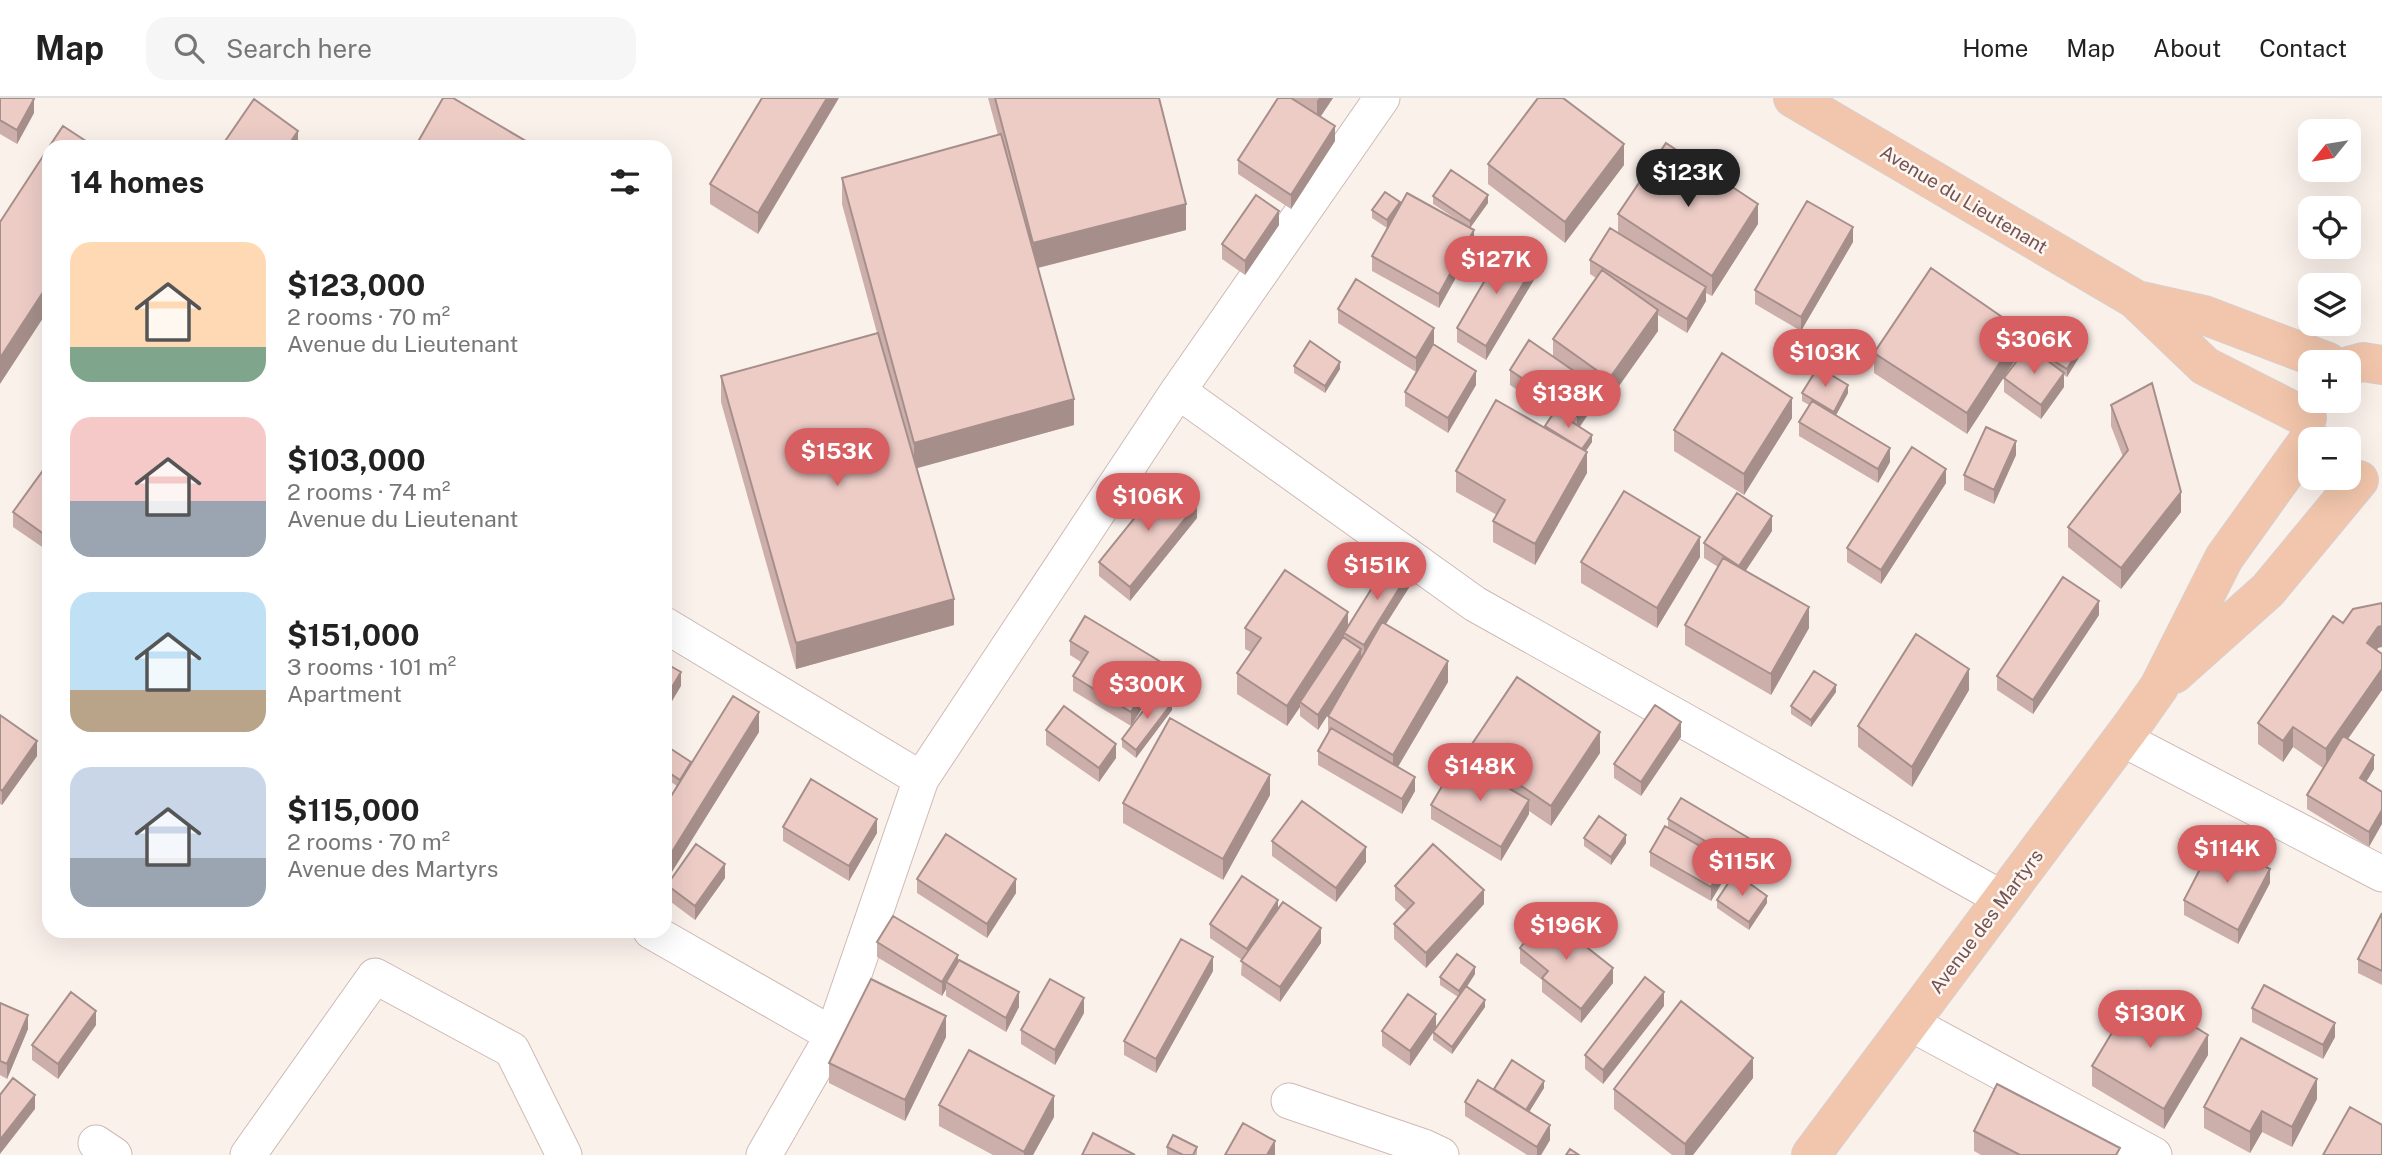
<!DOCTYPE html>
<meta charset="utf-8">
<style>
body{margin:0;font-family:"Public Sans",sans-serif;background:#f6f6f6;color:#222;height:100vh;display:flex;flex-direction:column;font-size:26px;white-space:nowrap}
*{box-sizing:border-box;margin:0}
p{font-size:23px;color:#767676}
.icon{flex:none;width:38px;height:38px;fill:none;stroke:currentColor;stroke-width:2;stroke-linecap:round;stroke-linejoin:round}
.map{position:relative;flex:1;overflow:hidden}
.details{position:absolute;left:42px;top:42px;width:630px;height:798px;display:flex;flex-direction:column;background:#fff;border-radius:21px;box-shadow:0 7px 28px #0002}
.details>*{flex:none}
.needle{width:46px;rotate:240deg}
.controls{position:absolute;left:2298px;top:21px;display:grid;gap:14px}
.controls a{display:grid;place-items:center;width:63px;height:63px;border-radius:14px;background:#fff;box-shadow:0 7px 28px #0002;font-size:35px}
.price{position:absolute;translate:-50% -60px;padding:0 16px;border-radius:24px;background:#d75e61;color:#fff;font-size:23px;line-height:46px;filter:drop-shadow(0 2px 4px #0008)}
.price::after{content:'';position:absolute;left:50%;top:42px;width:21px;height:16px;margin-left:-10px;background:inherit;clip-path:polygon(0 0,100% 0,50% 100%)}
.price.current{background:#222;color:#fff}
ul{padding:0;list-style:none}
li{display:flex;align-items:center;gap:21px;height:175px;padding:0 28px}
li span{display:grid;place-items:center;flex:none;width:196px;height:140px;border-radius:21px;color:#555}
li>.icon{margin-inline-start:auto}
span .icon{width:84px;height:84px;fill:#fffc;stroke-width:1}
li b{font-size:30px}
h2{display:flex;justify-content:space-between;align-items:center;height:84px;padding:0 28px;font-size:30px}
header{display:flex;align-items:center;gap:42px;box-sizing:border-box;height:98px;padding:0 35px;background:#fff;border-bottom:2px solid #e0e0e0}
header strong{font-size:33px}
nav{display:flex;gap:38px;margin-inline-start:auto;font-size:24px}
.search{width:490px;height:63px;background:#f6f6f6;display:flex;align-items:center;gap:18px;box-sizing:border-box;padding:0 24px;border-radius:21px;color:#767676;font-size:26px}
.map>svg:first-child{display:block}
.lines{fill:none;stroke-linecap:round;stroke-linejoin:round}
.minor-casing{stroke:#cebab5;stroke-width:37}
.major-casing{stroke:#d8cfce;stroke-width:40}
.minor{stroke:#fff;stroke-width:35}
.major{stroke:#f2c6ac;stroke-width:38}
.wall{fill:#ccafaa}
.shaded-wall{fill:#a68f8b}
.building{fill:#edccc6;stroke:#a68f8b;stroke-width:2}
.labels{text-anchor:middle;stroke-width:5;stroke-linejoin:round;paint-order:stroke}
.street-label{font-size:19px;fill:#745451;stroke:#fdf6f2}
</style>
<header>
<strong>Map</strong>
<div class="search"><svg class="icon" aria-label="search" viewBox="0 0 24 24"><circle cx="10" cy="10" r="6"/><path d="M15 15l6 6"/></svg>Search here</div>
<nav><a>Home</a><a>Map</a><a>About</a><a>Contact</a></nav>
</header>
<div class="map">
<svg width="2382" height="1057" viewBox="0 0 2382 1057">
<rect width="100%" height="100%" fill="#fbf1eb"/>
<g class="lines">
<defs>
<path id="minor" d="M1178 293 1475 506 2003 801
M665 527 921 681
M2123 641 2382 776
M651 833 833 937
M1910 925 2154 1057
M1289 1003 1424 1049 1441 1057
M96 1045 114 1057
M248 1057 375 878 512 952 564 1057
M764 1057 833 937 921 681 1178 293 1382 0"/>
<path id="major" d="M1793 0 2135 201 2205 268 2307 320
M2137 202 2204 217 2328 264
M2348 268 2363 264 2382 267
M2174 576 2268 492 2359 382
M1811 1057 2133 626 2159 589 2224 460 2310 340"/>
</defs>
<!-- minor casing -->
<use href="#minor" class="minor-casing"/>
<!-- major casing -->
<use href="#major" class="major-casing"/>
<!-- minor -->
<use href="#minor" class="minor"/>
<!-- major -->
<use href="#major" class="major"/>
</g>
<!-- wall -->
<path class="wall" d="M0 0 34 15 17 46 0 36Z
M762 0 758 136 710 106V86Z
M988 0H1159L1186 132 1038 170 1074 327 916 370 954 527 796 571 721 304V278L877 235 842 106V80L998 37Z
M1278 0H1333L1320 19 1335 43 1291 111 1238 76V62Z
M1488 66 1624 67 1565 145 1488 86Z
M1433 98 1488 105 1470 130 1474 147 1439 210 1372 173V158L1392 123 1387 130 1372 120V112L1400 108 1470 130 1433 106Z
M1618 116 1758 126 1712 198 1706 195V203L1687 235 1658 217V233L1609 302 1597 294V303L1580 329 1592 344 1586 353 1587 375 1535 467 1493 444V423L1497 417 1456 394V373L1545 330V328L1553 316 1510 287V272L1553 259V241L1596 180 1590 176V162L1618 135Z
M1279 127 1245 177 1222 161V146Z
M1853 144 1801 233 1755 206V192Z
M1535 180 1486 262 1457 244V230Z
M1338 211 1434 244 1433 246 1476 287 1448 335 1405 308V294L1416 274 1338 225Z
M2033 250 2084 251 2067 279 2064 277V289L2041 321 2004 294V280L2033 251Z
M2021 253 1967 336 1874 275V255Z
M1294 268 1340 271 1325 295 1294 275Z
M1802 295H1848L1836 317 1890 364 1878 385 1799 338V324L1809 307 1802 303Z
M2111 307 2181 414 2121 491 2068 449V429L2123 359 2111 328Z
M1792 320 1744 397 1674 353V332Z
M2016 357 1994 406 1964 392V377Z
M49 364 48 453 13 429V414Z
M1946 385 1881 486 1847 464V450Z
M1197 420 1130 503 1099 478V464Z
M1772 433 1745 473 1809 530 1771 597 1685 547V527L1718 469 1704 460V445Z
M1700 459 1657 530 1581 485V464Z
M1410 488 1385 527 1448 584 1398 669 1415 693 1402 716 1318 667V653L1328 635V618L1335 606 1318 632 1300 618V609L1287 628 1237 596V575L1251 554 1245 551V530L1348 528Z
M2099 517 2033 616 1997 592V578Z
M1070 543 1161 579 1131 628 1172 612 1136 660 1122 649V641L1131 628 1073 593V578L1081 564 1070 557Z
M2378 550 2377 552 2382 592 2348 641 2374 671 2366 684 2382 694 2369 749 2307 711V697L2323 670 2293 649 2283 664 2258 646V625Z
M1969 592 1912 689 1858 649V628Z
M1836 594 1811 629 1791 616V608Z
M0 617 37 658 2 707 0 706Z
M1046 632 1116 660 1099 684 1046 647Z
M759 634 665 785V708L677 688 665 680V647L691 664Z
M49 639V662L45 659V645Z
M1681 639 1641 698 1614 680V666Z
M1468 652 1600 655 1551 728 1529 713V716L1501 763 1431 721V707L1468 667Z
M1270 697 1223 782 1123 725V705Z
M1668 721 1752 756 1739 777 1726 769V778L1711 803 1650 768V754L1668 730Z
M783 729 877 735 849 783 783 743Z
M1584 740 1626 745 1611 767 1584 748Z
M1272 743 1366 764 1336 804 1272 758Z
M725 780 695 822 667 801V787Z
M917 781 1016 795 987 840 917 795Z
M2270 785 2238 846 2184 817V802Z
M1395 788 1484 806 1426 870 1394 841V826L1407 813 1395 802Z
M1717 802 1767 805 1749 832 1717 810Z
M1278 810 1321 845 1280 904 1241 877 1242 862 1210 840V826Z
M2382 815V887L2358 875V861Z
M877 844 958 864 1019 909 1006 934 946 898V891L942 898 877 859Z
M1520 850 1613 885 1581 925 1542 894V882L1520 865Z
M1213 873 1156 975 1124 957V943Z
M1475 876 1467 889 1485 909 1452 956 1433 942V935L1410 968 1382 948V933L1436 929 1458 899 1440 887V879Z
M0 905 28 931 7 981 0 977Z
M1664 908 1603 986 1585 971V957Z
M2252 910 2335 939 2323 961 2252 924Z
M1084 915 1055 967 1021 946V932Z
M96 927 58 981 32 962V947Z
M946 939 905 1023 829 985V965Z
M2208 957 2164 1031 2092 988V968Z
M1753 980 1693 1057H1672L1614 1011V991Z
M1544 990 1529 1014 1550 1042 1541 1057H1527L1465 1018V1004Z
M2317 1001 2292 1049 2262 1034 2250 1055 2204 1030V1009Z
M939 1007 1054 1019 1033 1057H993L939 1028Z
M1974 1033 2120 1057H1981L1974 1053Z
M1167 1049H1197V1057H1167Z"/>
<!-- shaded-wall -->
<path class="shaded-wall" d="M827 0H839L758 136V115Z
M1319 0H1333L1317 24V3Z
M34 1V15L17 46V32Z
M1335 28V43L1291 111V97Z
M298 33V47L297 49H287Z
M1624 46V67L1565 145V124Z
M1488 97V105L1470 130V123Z
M1400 104V112L1387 130V122Z
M1186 106V132L1033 171V145Z
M1758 106V126L1712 198V178Z
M1279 113V127L1245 177V163Z
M1853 129V144L1801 233V219Z
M1474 132V147L1439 210V196Z
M1535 166V180L1486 262V248Z
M49 185V211L0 286V260Z
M1706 189V203L1687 235V221Z
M1658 212V233L1609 302V281Z
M1434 230V244L1416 274V260Z
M2021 232V253L1967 336V315Z
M2084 243V251L2067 279V271Z
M1340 264V271L1325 295V288Z
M1476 273V287L1448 335V320Z
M2064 275V289L2041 321V307Z
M1848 287V295L1834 321V314Z
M1597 289V303L1577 332V318Z
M1792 300V320L1744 397V376Z
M1074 301V327L914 371V345Z
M1592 337V344L1581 360V352Z
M2016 343V357L1994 406V392Z
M1890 350V364L1878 385V371Z
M1587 354V375L1535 467V446Z
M1946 371V385L1881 486V472Z
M2181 394V414L2121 491V470Z
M1197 406V420L1130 503V489Z
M1772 418V433L1739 483V468Z
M49 437V452L48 453V439Z
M1700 439V459L1657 530V510Z
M1410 473V488L1364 561V547Z
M954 501V527L796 571V545Z
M2099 503V517L2033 616V602Z
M1809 509V530L1771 597V576Z
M1348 514V535H1344V541L1300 604V609L1287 628V608Z
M2382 528V549L2378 550 2367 566V545L2378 529Z
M1361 551V565L1318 632V617Z
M1448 563V584L1393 677V657Z
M1161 564V579L1131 628V614Z
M1969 571V592L1912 689V669Z
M2382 571V592L2326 672V651Z
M681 574V588L665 615V601Z
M1836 587V594L1811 629V622Z
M1172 605V612L1136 660V652Z
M759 614V634L665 785V765Z
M1681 624V639L1641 698V684Z
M2293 629V649L2283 664V643Z
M1600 634V655L1551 728V708Z
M37 643V658L2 707V693Z
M1116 646V660L1099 684V670Z
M2374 657V671L2360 694V680Z
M1270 677V697L1223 782V761Z
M1415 679V693L1402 716V701Z
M1529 702V716L1501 763V749Z
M2382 712V726L2369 749V734Z
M877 721V735L849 783V768Z
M1626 737V745L1611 767V759Z
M1752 742V756L1739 777V763Z
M1366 749V764L1336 804V790Z
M1726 763V778L1711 803V789Z
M725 766V780L695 822V808Z
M2270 771V785L2238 846V832Z
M1016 781V795L987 840V826Z
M1484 792V806L1426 870V855Z
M1767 798V805L1749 832V824Z
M1278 802V816L1247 865V851Z
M1321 830V845L1280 904V889Z
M958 857V872L946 884V891L942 898V884Z
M1213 859V873L1156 975V961Z
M1475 869V876L1459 900V893Z
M1613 870V885L1581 925V911Z
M1019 894V909L1006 934V920Z
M1664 894V908L1603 986V972Z
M1084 900V915L1055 967V952Z
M1485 902V909L1452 956V949Z
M96 913V927L58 981V966Z
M1436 916V930L1410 968V953Z
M28 917V931L7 981V966Z
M946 918V939L905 1023V1002Z
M2335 925V939L2323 961V947Z
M2208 937V957L2164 1031V1011Z
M1753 960V980L1693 1057H1685V1046Z
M2317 981V1001L2292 1049V1029Z
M1544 983V990L1526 1019V1012Z
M35 997V1011L0 1056V1042Z
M1054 998V1019L1033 1057H1024V1054Z
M2262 1013V1034L2250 1055V1034Z
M1550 1027V1042L1541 1057H1537V1049Z
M1275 1043V1057H1267Z"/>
<!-- building -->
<path class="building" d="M0 0H32L34 1 17 32 0 22Z
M443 0H453L536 49H415Z
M762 0H827L758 115 710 86Z
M995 0H1159L1186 106 1033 145Z
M1278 0H1291L1335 28 1291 97 1238 62Z
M1538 0H1563L1624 46 1565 124 1488 66Z
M254 1 298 33 287 49H221Z
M63 28 95 49H49Z
M1001 36 1074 301 914 345 842 80Z
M1666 45 1758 106 1712 178 1618 116Z
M49 49V185L0 260V124Z
M1451 72 1488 97 1470 123 1433 98Z
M1385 94 1400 104 1387 122 1372 112Z
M1407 95 1474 132 1439 196 1372 158Z
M1256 97 1279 113 1245 163 1222 146Z
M1807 103 1853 129 1801 219 1755 192Z
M1610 130 1706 189 1687 221 1590 162Z
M1505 148 1535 166 1486 248 1457 230Z
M1931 170 2021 232 1967 315 1874 255Z
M1602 172 1658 212 1609 281 1553 241Z
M1356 181 1434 230 1416 260 1338 211Z
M2050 222 2084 243 2067 271 2033 250Z
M878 235 954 501 796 545 721 278Z
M1529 242 1597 289 1577 318 1510 272Z
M1310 243 1340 264 1325 288 1294 268Z
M1433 246 1476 273 1448 320 1405 294Z
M2028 248 2064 275 2041 307 2004 280Z
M1722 255 1792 300 1744 376 1674 332Z
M1818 269 1848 287 1834 314 1802 295Z
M2152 285 2181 394 2121 470 2068 429 2128 352 2111 307Z
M1496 302 1587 354 1535 446 1493 423 1505 402 1456 373Z
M1812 303 1890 350 1878 371 1799 324Z
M1555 313 1592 337 1582 351 1545 328Z
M1986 329 2016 343 1994 392 1964 377Z
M1912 349 1946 371 1881 472 1847 450Z
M49 364V437L48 439 13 414Z
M1166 381 1197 406 1130 489 1099 464Z
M1624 393 1700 439 1657 510 1581 464Z
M1737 395 1772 418 1739 468 1704 445Z
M1723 460 1809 509 1771 576 1685 527Z
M1390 461 1410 473 1364 547 1344 535Z
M1285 472 1348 514 1287 608 1237 575 1261 540 1245 530Z
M2063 479 2099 503 2033 602 1997 578Z
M2382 505V528L2378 529 2367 545 2382 556V571L2326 651 2293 629 2283 643 2258 625 2333 518 2343 525 2353 511Z
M1085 518 1161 564 1131 614 1073 578 1088 554 1070 543Z
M1382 524 1448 563 1393 657 1328 618Z
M1916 536 1969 571 1912 669 1858 628Z
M1343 539 1361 551 1318 617 1300 604Z
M665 565 681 574 665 601Z
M1814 573 1836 587 1811 622 1791 608Z
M1517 579 1600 634 1551 708 1468 652Z
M1158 593 1172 605 1136 652 1122 641Z
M733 598 759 614 665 765V708Z
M1655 607 1681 624 1641 684 1614 666Z
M1064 608 1116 646 1099 670 1046 632Z
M0 617 37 643 2 693 0 691Z
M1170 620 1270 677 1223 761 1123 705Z
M1331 630 1415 679 1402 701 1318 653Z
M2343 638 2374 657 2360 680 2382 694V712L2369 734 2307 697Z
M665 647 691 664 680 682 665 672Z
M1458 661 1529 702 1501 749 1431 707Z
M811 681 877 721 849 768 783 729Z
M1681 700 1752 742 1739 763 1668 721Z
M1302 703 1366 749 1336 790 1272 743Z
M1599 718 1626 737 1611 759 1584 740Z
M1665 728 1726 763 1711 789 1650 754Z
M946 736 1016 781 987 826 917 781Z
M2215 742 2270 771 2238 832 2184 802Z
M696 746 725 766 695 808 667 787Z
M1433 746 1484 792 1426 855 1394 826 1414 805 1395 788Z
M1735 775 1767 798 1749 824 1717 802Z
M1242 778 1278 802 1247 851 1210 826Z
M1283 804 1321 830 1280 889 1241 863Z
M2382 815V873L2358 861Z
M1546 817 1613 870 1581 911 1542 880 1548 873 1520 850Z
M893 818 958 857 942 884 877 844Z
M1181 841 1213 859 1156 961 1124 943Z
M1457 856 1475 869 1459 893 1440 879Z
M959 862 1019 894 1006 920 946 884Z
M1645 879 1664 894 1603 972 1585 957Z
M871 881 946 918 905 1002 829 965Z
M1050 881 1084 900 1055 952 1021 932Z
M2264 887 2335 925 2323 947 2252 910Z
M1466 888 1485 902 1452 949 1433 934Z
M2137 893 2208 937 2164 1011 2092 968Z
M71 894 96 913 58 966 32 947Z
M1408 896 1436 916 1410 953 1382 933Z
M1681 903 1753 960 1685 1046 1614 991Z
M0 905 28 917 7 966 0 963Z
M2241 940 2317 981 2292 1029 2262 1013 2250 1034 2204 1009Z
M969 952 1054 998 1024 1054 939 1007Z
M1512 962 1544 983 1526 1012 1494 991Z
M13 980 35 997 0 1042V997Z
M1478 982 1550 1027 1537 1049 1465 1004Z
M1997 986 2120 1050 2116 1057H2020L1974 1033Z
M2350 1009 2382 1027V1057H2323Z
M1243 1025 1275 1043 1267 1057H1225Z
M1093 1035 1135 1057H1082Z
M1173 1037 1197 1049 1193 1057H1183L1167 1049Z
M1570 1051 1579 1057H1566Z"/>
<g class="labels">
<!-- street labels -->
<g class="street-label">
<text transform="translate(1964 101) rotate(31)" y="7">Avenue du Lieutenant</text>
<text transform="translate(1986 823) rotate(-53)" y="7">Avenue des Martyrs</text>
</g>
</g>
</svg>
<div class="controls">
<a><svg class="needle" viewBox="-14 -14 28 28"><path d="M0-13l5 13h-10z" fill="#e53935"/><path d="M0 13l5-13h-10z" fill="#767676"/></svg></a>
<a><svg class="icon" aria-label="locate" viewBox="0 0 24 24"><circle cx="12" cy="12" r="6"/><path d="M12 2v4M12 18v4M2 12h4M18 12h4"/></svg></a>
<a><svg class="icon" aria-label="layers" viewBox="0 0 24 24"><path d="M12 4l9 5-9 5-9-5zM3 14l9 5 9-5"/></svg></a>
<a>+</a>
<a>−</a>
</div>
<b class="price current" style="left:1688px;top:111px">$123K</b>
<b class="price" style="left:1496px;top:198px">$127K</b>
<b class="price" style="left:2034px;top:278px">$306K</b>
<b class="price" style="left:1825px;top:291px">$103K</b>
<b class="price" style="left:1568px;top:332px">$138K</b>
<b class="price" style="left:837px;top:390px">$153K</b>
<b class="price" style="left:1148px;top:435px">$106K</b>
<b class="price" style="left:1377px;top:504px">$151K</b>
<b class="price" style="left:1147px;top:623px">$300K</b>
<b class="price" style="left:1480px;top:705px">$148K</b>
<b class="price" style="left:2227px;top:787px">$114K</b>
<b class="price" style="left:1742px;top:800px">$115K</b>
<b class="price" style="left:1566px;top:864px">$196K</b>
<b class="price" style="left:2150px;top:952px">$130K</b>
<section class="details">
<h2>14 homes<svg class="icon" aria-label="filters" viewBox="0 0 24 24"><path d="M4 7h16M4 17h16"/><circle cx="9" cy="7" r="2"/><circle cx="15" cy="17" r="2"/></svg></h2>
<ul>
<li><span style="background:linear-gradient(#ffd9b3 75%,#7fa58c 0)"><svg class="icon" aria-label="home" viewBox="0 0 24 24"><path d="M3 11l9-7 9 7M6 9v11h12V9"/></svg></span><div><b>$123,000</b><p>2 rooms · 70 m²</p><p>Avenue du Lieutenant</p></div></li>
<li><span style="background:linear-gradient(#f6c9c9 60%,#9aa5b1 0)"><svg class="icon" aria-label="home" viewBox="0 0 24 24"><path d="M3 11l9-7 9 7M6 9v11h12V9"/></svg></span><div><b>$103,000</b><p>2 rooms · 74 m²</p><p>Avenue du Lieutenant</p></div></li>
<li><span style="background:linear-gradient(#bfe0f5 70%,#b9a48a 0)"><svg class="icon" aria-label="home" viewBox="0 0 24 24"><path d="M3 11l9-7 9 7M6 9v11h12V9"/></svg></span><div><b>$151,000</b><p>3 rooms · 101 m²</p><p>Apartment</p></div></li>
<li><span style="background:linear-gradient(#c9d6e8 65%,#9aa5b1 0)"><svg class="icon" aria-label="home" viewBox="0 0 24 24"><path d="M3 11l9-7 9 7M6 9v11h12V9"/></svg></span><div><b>$115,000</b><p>2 rooms · 70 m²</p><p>Avenue des Martyrs</p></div></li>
</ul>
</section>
</div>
